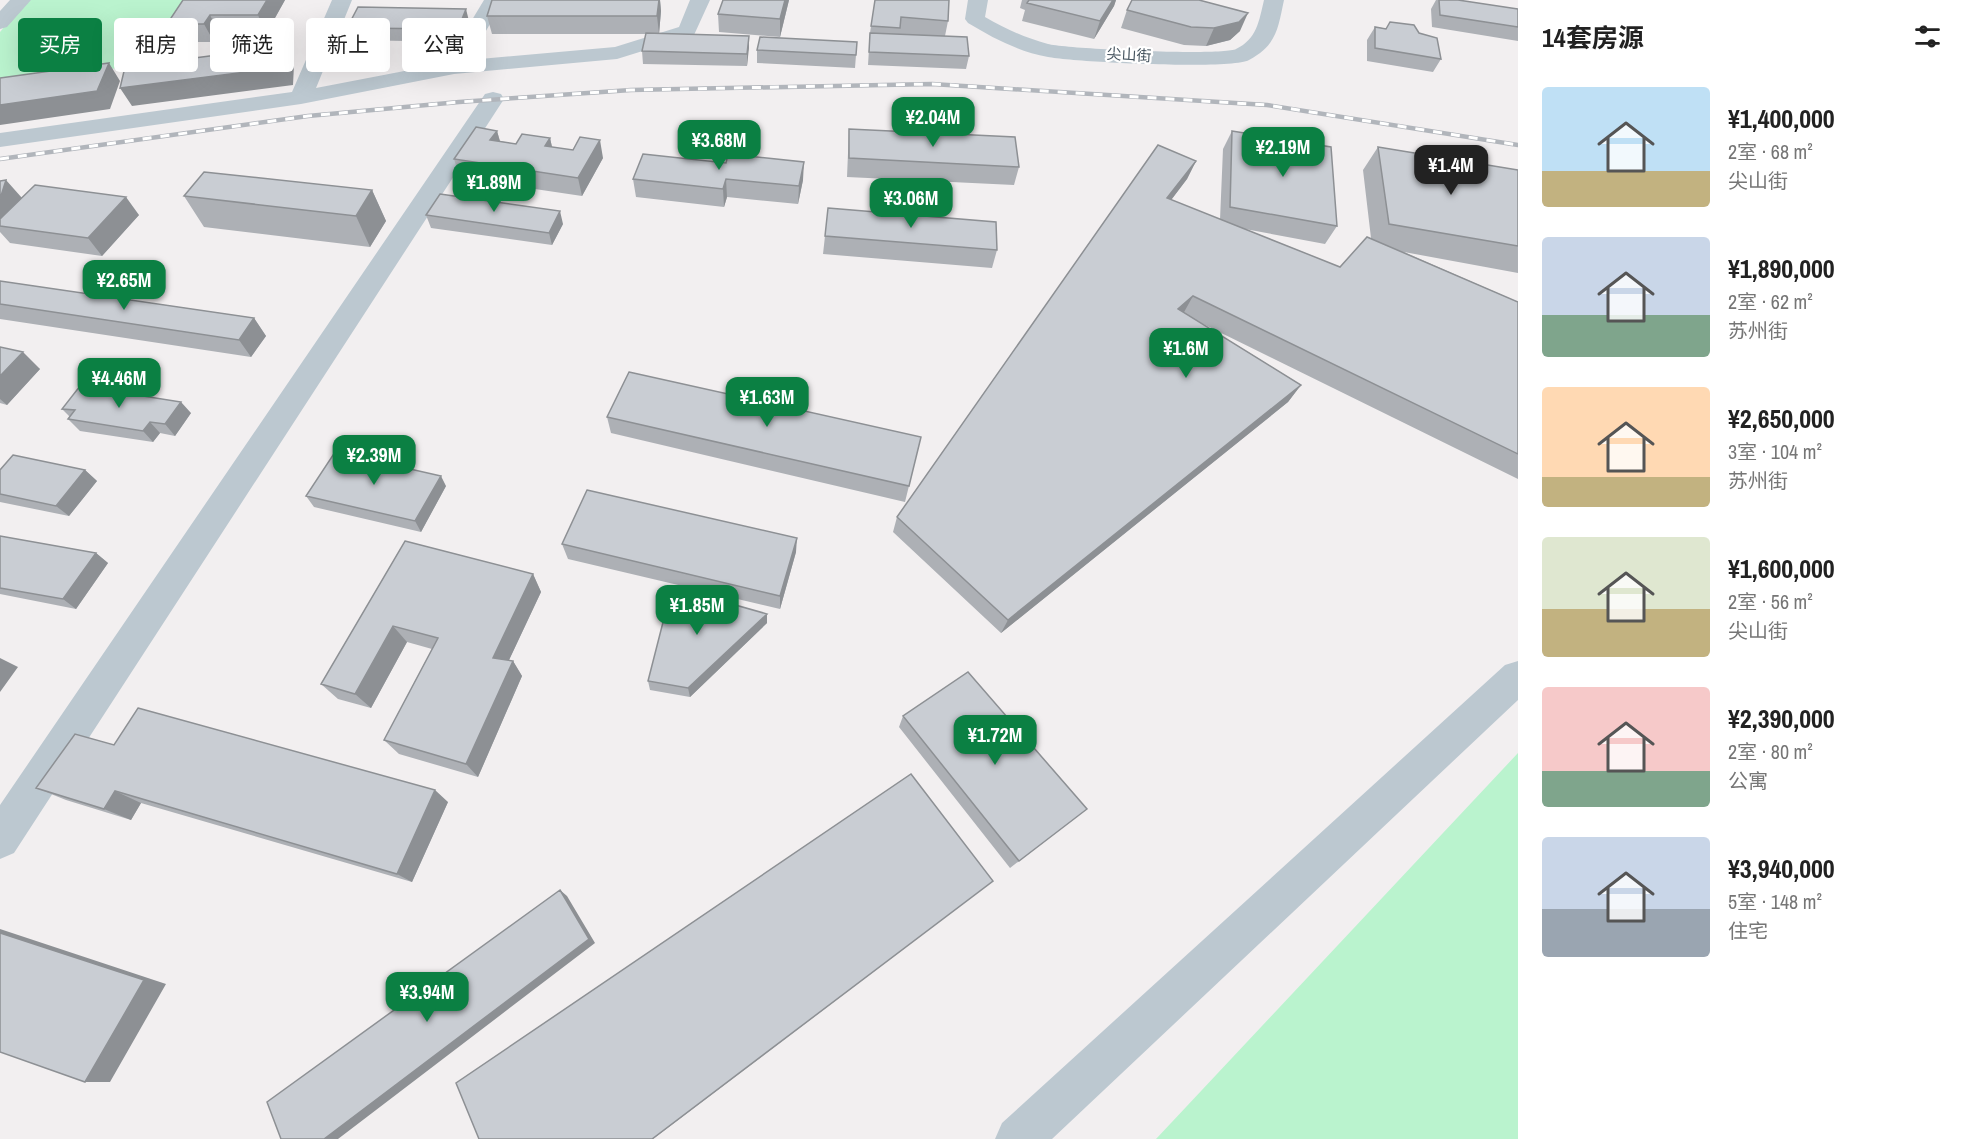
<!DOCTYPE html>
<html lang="zh">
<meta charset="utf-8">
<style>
body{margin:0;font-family:"Archivo Narrow","Noto Sans SC",sans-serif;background:#f2f2f2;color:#222;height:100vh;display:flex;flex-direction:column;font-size:22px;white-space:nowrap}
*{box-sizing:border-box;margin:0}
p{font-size:20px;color:#767676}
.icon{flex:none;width:33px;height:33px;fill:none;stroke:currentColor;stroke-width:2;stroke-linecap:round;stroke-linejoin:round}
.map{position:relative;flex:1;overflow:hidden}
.drawer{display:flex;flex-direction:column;background:#fff;width:450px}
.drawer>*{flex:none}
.guide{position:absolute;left:18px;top:18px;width:570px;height:54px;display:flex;gap:12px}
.price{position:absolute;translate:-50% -51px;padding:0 14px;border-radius:12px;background:#0b8043;color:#fff;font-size:20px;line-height:39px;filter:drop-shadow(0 2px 3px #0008)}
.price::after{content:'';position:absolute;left:50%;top:36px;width:18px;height:14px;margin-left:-9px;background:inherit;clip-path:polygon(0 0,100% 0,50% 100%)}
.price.selected{background:#222;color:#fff}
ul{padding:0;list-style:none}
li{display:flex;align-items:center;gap:18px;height:150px;padding:0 24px}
li span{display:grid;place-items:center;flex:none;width:168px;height:120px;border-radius:6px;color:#555}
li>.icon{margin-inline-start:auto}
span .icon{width:72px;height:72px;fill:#fffc;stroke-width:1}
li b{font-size:26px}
h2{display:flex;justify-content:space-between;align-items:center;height:72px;padding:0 24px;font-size:26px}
.chip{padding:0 21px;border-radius:6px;background:#fff;box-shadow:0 6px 24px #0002;font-size:21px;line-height:54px}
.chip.selected{background:#0b8043;color:#fff}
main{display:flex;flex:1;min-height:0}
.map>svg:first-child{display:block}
.green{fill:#baf3ce}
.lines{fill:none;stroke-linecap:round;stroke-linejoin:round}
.minor{fill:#bcc8d0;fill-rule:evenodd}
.rail-casing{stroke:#b1b5bb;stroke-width:4.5}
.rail{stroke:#fff;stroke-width:3;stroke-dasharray:9;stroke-linecap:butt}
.wall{fill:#adb0b5}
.shaded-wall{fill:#8d9094}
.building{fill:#c9cdd3;stroke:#8d9094;stroke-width:1.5}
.labels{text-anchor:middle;stroke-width:4.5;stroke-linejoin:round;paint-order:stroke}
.far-street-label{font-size:15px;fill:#46545f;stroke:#fff}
</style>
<main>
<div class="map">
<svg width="1518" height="1139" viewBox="0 0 1518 1139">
<rect width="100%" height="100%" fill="#f2eff0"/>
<!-- green -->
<path class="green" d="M27 0H200L162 62 0 84V32Z
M1518 753V1139H1156Z"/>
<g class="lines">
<!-- minor -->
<path class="minor" d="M10 0H31L7 27 0 29V11Z
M332 0H352L316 88 446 63 484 0H504L469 60 615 47 679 27 690 0H710L694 35 617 59 454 74 301 104 0 147V133L292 92Z
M968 0H988L985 17C1006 29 1025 38 1048 44 1067 49 1223 56 1236 49 1257 39 1259 21 1264 0H1284C1278 28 1277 45 1249 60 1230 70 1074 62 1048 57 1019 52 993 38 968 23L965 19Z
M493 92 501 94 504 99 14 853 0 859V805L485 94Z
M1518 661V700L1052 1139H995L1002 1123 1505 665Z"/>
<defs>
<path id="rail" d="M0 159 308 116 459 102 631 90 932 84 1267 105 1518 145"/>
</defs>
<!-- rail casing -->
<use href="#rail" class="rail-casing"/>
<!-- rail -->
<use href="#rail" class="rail"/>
</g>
<!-- wall -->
<path class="wall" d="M183 0H285L266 34 219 33 214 42H177L167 24Z
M492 0H660L661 11 659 34 749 36 747 66 643 64 642 51 646 34H492L487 16Z
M789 0 780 37 719 32 718 14Z
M875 0 948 21 945 36 969 56 966 69 868 65 870 33Z
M1022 0H1116L1114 6 1094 39 1022 21 1025 10 1020 8Z
M1436 0H1458L1518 9V41L1432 27 1431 9Z
M1127 10 1240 31 1230 40 1206 46 1184 45 1121 28Z
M469 21 461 42 352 40 347 28Z
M1375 27 1419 33 1441 59 1433 72 1367 61V40Z
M857 42 855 68 757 63V50Z
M849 129 1019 167 1014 185 847 177Z
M497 131 500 141 516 144 550 138 552 147 603 158 582 196 460 178 454 159Z
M1232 131 1337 226 1325 244 1245 229 1340 267 1371 238 1363 170 1378 147 1518 170V273L1404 252 1518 302V479L1201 323 1301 385 1288 402 1001 633 893 532 897 517 1196 161 1187 179 1171 200 1220 220 1223 149Z
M643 154 803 180 798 204 727 197 724 207 636 197 633 179Z
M0 181 21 198 139 215 102 256 10 243 0 232Z
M372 190 386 221 370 247 204 227 184 196Z
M426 215 563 224 552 245 431 228Z
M825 236 997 250 992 268 823 254Z
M0 281 254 318 266 336 251 357 0 319Z
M0 347 40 369 7 405 0 403Z
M62 409 191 413 175 436 160 433 153 442 80 431 68 419 70 417Z
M607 417 921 437 905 502 611 433Z
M0 470H85L97 481 69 516 0 502Z
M446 486 421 532 314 507 306 496Z
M0 536 96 553 108 563 76 609 0 594Z
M405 541 533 574 541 592 509 660 513 661 522 676 478 777 399 754 384 740 432 649 407 642 371 708 338 699 321 684Z
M562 544 796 552 780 609 568 559Z
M767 614V623L690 697 650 690 648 681Z
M903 716 1087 809 1010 868 899 727Z
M114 745 448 802 412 882 141 803 131 820 66 800 36 788Z"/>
<!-- shaded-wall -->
<path class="shaded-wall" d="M267 0H285L266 34 258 15Z
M659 0H660L661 11 659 34 657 16Z
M785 0H789L780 37V19Z
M1113 0H1116L1114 6 1094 39 1100 21Z
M466 9 469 21 461 42 458 29Z
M1248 13 1240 31 1230 40 1206 46 1214 28Z
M210 15 219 33 214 42 204 24Z
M749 36V48L747 66V54Z
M286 46 294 65 293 85 132 106 120 88Z
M109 63 120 81 110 109 0 125V105Z
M497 131 502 149 490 140Z
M550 138 554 156 545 146Z
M600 140 603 158 582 196 578 178Z
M1196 161 1187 179 1159 216 1167 198Z
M804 162 803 180 798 204 799 186Z
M726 179 727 197 724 207 723 189Z
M6 180 22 198 0 226V199Z
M372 190 386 221 370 247 356 216Z
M126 197 139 215 102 256 88 238Z
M560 211 563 224 552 245 549 233Z
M1193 296 1183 314 1178 309Z
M254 318 266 336 251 357 239 340Z
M23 352 40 369 7 405 0 399V376Z
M1301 385 1288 402 1001 633 1008 620Z
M181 402 191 413 175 436 165 424Z
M150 422 160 433 153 442 143 431Z
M85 470 97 481 69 516 56 506Z
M441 476 446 486 421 532 415 521Z
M797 538 796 552 780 609V596Z
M96 553 108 563 76 609 63 599Z
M533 574 541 592 503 673 493 658Z
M767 614V623L690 697 688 688Z
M393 626 407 642 371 708 355 694Z
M0 658 18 667 0 692Z
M513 661 522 676 478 777 466 764Z
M435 790 448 802 412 882 397 874Z
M115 791 141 803 131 820 104 809Z
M993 881 653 1139H652Z
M560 890 567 896 595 943 338 1139H324Z
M0 929 166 984 110 1082H85L0 933Z"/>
<!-- building -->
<path class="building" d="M183 0H267L258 15H210L204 24H167Z
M492 0H659L657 16H487Z
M723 0H785L780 19 718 14Z
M875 0H949L948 21 901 17 900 28 871 26Z
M1029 0H1113L1100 21 1027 3Z
M1132 0H1199L1248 13 1239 22 1214 28 1191 27 1127 10Z
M1439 0H1458L1518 9V27L1440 15Z
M358 7 466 9 458 29 347 28Z
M1390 22 1414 25 1419 33 1437 38 1441 59 1375 48V27L1386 29Z
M646 33 749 36 747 54 642 51Z
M870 33 967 37 969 56 869 52Z
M760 37 857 42 856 55 757 50Z
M286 46 285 67 120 88 125 67Z
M109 63 97 91 0 105V78Z
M476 127 497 131 490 140 516 144 522 134 550 138 545 146 573 150 580 137 600 140 578 178 454 159Z
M849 129 1015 137 1019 167 849 158Z
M1232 131 1331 147 1337 226 1230 207Z
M1158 145 1196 161 1167 198 1340 267 1367 237 1518 302V454L1193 296 1178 309 1301 385 1008 620 897 517Z
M1378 147 1518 170V246L1389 224Z
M643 154 726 163 728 154 804 162 799 186 726 179 723 189 633 179Z
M204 172 372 190 356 216 184 196Z
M6 180 0 199V181Z
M35 185 126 197 88 238 0 226V219Z
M440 194 560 211 549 233 426 215Z
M828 208 996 222 997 250 825 236Z
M0 281 254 318 239 340 0 304Z
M0 347 23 352 0 376Z
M629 372 921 437 909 486 607 417Z
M80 386 181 402 165 424 150 422 143 431 68 419 75 410 62 409Z
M335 452 441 476 415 521 306 496Z
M13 455 85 470 56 506 0 494V470Z
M587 490 797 538 780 596 562 544Z
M0 536 96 553 63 599 0 588Z
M405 541 533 574 493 658 513 661 466 764 384 740 438 638 393 626 355 694 321 684Z
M672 587 767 614 688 688 648 681Z
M968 672 1087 809 1019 861 903 716Z
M138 708 435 790 397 874 115 791 104 809 36 788 75 734 114 745Z
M911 774 993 881 652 1139H479L456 1083Z
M560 890 589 939 324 1139H281L267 1102Z
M0 933 144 980 85 1082 0 1052Z"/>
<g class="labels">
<!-- far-street labels -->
<g class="far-street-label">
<text transform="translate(1129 55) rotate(3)" y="5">尖山街</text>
</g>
</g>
</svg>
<b class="price" style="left:933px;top:148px">¥2.04M</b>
<b class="price" style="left:719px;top:171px">¥3.68M</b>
<b class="price" style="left:1283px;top:178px">¥2.19M</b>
<b class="price selected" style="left:1451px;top:196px">¥1.4M</b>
<b class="price" style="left:494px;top:213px">¥1.89M</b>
<b class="price" style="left:911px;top:229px">¥3.06M</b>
<b class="price" style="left:124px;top:311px">¥2.65M</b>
<b class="price" style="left:1186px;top:379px">¥1.6M</b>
<b class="price" style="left:119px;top:409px">¥4.46M</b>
<b class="price" style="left:767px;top:428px">¥1.63M</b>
<b class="price" style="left:374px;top:486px">¥2.39M</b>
<b class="price" style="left:697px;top:636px">¥1.85M</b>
<b class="price" style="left:995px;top:766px">¥1.72M</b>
<b class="price" style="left:427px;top:1023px">¥3.94M</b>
<div class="guide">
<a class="chip selected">买房</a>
<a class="chip">租房</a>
<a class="chip">筛选</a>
<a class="chip">新上</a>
<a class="chip">公寓</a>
</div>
</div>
<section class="drawer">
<h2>14套房源<svg class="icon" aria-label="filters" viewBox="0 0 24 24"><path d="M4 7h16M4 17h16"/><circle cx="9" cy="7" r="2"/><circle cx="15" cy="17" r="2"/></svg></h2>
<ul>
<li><span style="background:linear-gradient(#bfe0f5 70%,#c2b280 0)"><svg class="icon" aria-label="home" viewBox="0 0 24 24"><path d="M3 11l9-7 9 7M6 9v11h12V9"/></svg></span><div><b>¥1,400,000</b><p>2室 · 68 m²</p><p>尖山街</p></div></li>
<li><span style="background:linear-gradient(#c9d6e8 65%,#7fa58c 0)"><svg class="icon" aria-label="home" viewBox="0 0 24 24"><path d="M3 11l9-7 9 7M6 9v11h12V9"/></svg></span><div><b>¥1,890,000</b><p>2室 · 62 m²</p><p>苏州街</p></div></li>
<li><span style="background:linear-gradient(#ffd9b3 75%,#c2b280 0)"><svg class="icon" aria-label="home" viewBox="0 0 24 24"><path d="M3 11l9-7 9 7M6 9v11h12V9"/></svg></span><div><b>¥2,650,000</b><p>3室 · 104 m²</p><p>苏州街</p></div></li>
<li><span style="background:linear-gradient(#dfe7d0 60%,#c2b280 0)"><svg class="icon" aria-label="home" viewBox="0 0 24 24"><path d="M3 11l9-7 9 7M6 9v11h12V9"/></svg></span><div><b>¥1,600,000</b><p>2室 · 56 m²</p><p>尖山街</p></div></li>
<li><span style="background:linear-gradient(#f6c9c9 70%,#7fa58c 0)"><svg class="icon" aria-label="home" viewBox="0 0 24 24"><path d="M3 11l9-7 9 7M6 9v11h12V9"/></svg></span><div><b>¥2,390,000</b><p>2室 · 80 m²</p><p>公寓</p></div></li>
<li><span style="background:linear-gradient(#c9d6e8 60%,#9aa5b1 0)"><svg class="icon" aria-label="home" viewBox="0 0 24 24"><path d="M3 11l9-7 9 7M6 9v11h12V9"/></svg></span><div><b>¥3,940,000</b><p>5室 · 148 m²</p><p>住宅</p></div></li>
</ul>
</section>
</main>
